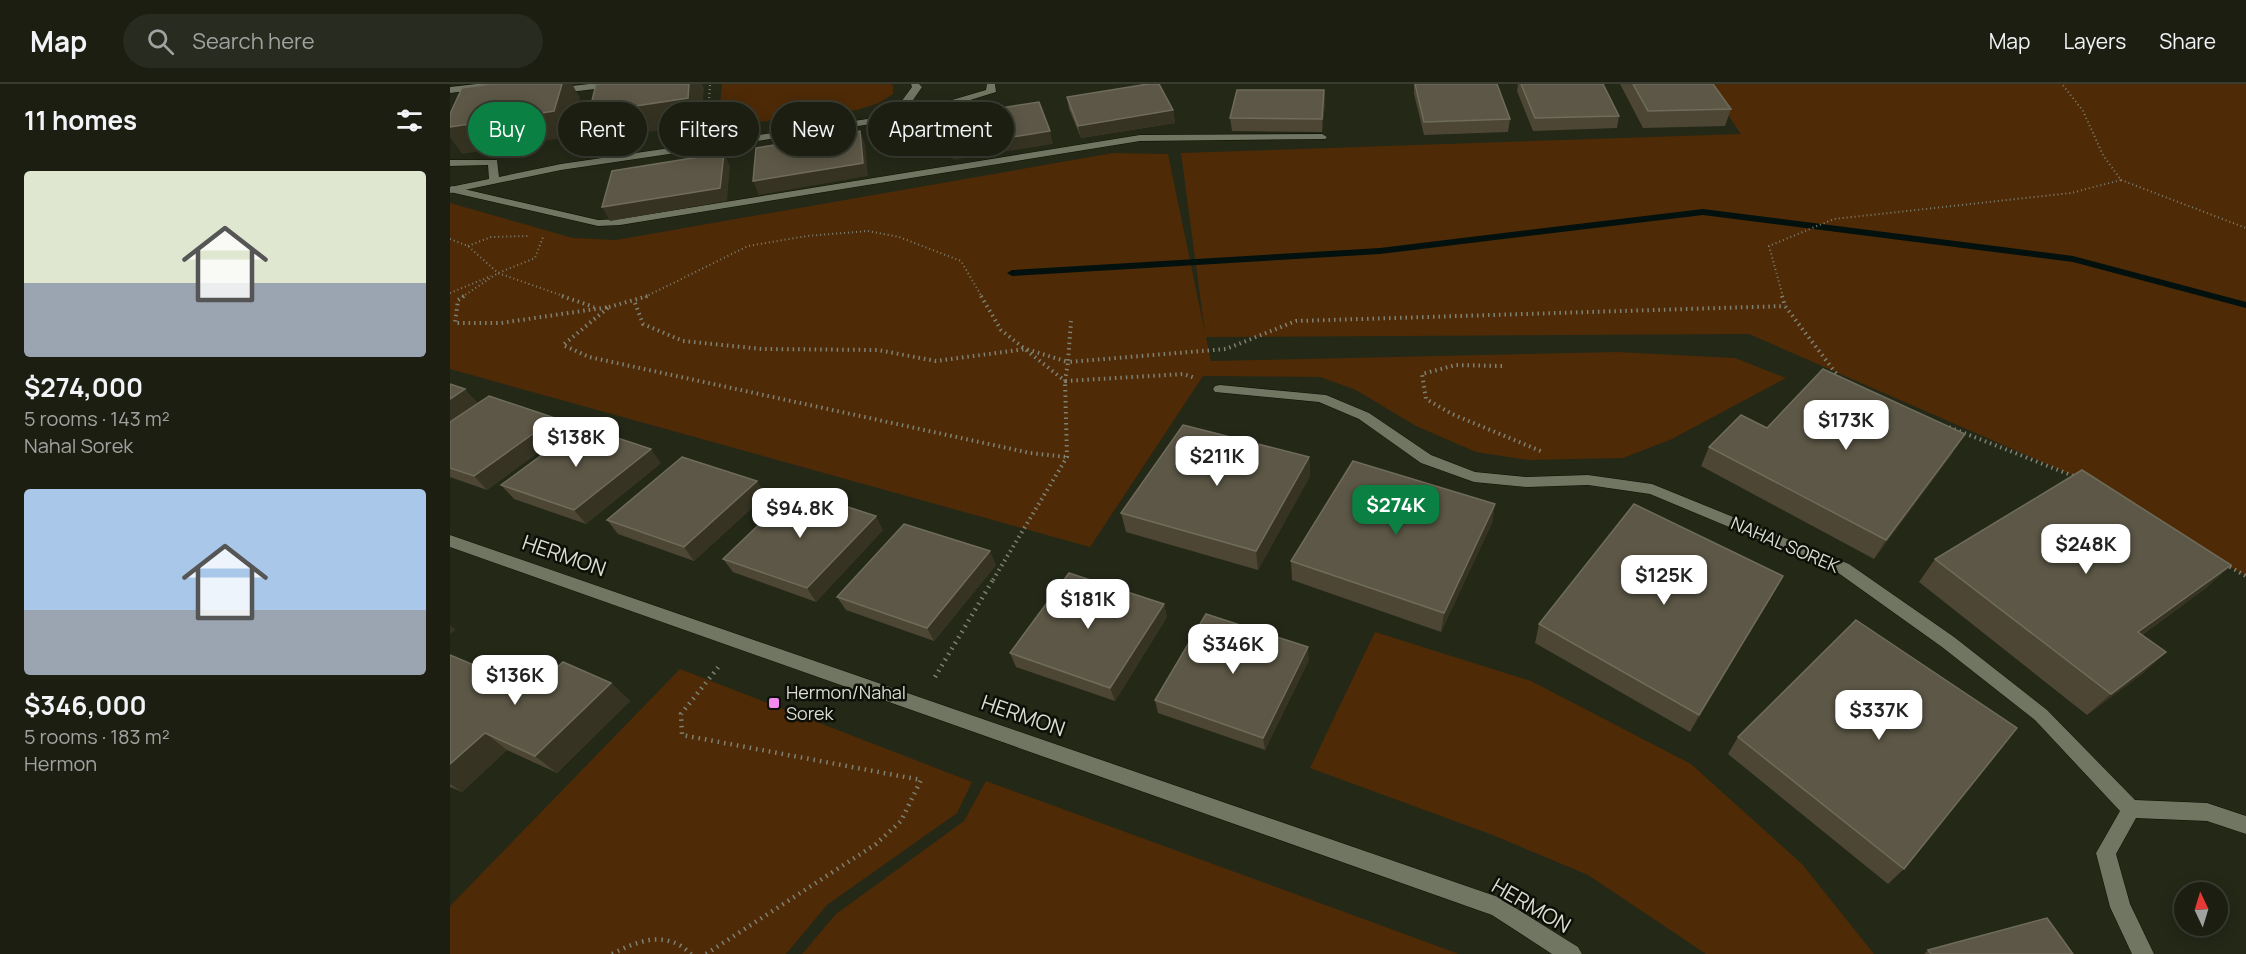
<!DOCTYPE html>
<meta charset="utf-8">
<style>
body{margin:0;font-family:Manrope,sans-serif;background:#282b1f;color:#f1f3f6;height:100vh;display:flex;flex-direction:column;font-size:22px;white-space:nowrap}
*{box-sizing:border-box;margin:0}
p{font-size:20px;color:#a0a29f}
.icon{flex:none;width:33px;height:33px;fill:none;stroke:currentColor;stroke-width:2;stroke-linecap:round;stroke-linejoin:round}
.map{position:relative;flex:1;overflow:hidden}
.details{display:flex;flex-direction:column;background:#1b1e11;width:450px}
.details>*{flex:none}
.top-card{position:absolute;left:18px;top:18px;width:570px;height:54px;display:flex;gap:12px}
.needle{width:39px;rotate:356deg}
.tools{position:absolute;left:1724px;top:798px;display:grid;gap:12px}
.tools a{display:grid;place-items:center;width:54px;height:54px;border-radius:50%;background:#1b1e11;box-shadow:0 3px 15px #0003,0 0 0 2px #393c31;font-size:30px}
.price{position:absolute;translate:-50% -51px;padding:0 14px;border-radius:12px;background:#fff;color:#222;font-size:20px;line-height:39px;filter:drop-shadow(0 2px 3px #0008)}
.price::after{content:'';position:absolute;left:50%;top:36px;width:18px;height:14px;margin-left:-9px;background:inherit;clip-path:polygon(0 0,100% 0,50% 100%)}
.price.on{background:#0b8043;color:#fff}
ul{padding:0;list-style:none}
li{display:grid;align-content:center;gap:12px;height:318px;padding:0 24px}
li span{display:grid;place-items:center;height:186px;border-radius:6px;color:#555}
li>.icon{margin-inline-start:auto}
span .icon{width:108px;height:108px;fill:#fffc;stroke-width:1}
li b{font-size:26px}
h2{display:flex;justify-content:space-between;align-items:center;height:72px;padding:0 24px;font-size:26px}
.pill{padding:0 21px;border-radius:27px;background:#1b1e11;box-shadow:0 3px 15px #0003,0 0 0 2px #393c31;font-size:21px;line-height:54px}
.pill.on{background:#0b8043;color:#fff}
header{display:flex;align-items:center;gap:36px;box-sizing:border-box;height:84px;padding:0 30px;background:#1b1e11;border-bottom:2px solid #393c31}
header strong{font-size:28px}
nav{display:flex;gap:33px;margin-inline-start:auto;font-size:21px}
.search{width:420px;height:54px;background:#282b1f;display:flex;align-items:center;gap:15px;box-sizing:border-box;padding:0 21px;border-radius:33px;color:#a0a29f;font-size:22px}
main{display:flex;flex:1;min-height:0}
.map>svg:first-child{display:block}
.green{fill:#4e2a07}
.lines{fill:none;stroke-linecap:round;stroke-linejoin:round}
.stream{fill:#02110e;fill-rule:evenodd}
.service-casing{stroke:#0d1003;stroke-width:1}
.minor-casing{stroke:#0d1003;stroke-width:1}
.tertiary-casing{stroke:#0d1003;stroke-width:1}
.path-far2{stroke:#7e8274;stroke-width:2;stroke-dasharray:1 3;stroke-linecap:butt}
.path-far1{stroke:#7e8274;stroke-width:4;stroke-dasharray:1.5 4;stroke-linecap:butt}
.path{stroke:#7e8274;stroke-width:4.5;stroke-dasharray:1.5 5;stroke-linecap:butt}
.service{fill:#717663;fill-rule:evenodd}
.minor{fill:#717663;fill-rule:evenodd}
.tertiary{fill:#717663;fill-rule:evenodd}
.wall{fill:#4d4635}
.shaded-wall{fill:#363322}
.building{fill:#5c5746;stroke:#6f6c5c;stroke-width:1.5}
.poi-dot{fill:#f489f0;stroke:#0e1008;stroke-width:2}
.labels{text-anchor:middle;stroke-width:5;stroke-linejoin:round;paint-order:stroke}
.street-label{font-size:18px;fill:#d9ddd2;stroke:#0e1008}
.poi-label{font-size:18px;fill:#d9ddd2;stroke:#0e1008;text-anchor:start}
.near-street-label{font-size:21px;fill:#d9ddd2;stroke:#0e1008}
</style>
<header>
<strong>Map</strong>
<div class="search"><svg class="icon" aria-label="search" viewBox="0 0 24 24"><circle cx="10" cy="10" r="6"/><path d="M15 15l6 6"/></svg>Search here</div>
<nav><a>Map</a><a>Layers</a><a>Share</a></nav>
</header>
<main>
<section class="details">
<h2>11 homes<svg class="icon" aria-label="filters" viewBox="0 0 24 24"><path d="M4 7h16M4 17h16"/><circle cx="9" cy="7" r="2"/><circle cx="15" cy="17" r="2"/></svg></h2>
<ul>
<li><span style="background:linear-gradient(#dfe7d0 60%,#9aa5b1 0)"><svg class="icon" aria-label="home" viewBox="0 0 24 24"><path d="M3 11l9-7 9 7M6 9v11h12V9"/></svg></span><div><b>$274,000</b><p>5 rooms · 143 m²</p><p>Nahal Sorek</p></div></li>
<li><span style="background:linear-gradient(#a9c7e8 65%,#9aa5b1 0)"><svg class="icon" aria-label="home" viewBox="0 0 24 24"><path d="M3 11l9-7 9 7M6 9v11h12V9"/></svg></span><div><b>$346,000</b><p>5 rooms · 183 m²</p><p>Hermon</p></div></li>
</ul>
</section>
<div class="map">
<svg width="1796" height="870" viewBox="0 0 1796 870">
<rect width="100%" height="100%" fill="#242817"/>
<!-- green -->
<path class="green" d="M272 0H440L443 1V10L429 19 407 26 268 43Z
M1257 0H1796V492L1631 395 1299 250 756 253 761 277 1167 268 1285 274 1336 294 1222 355 1173 374 1078 376 1026 368 966 342 906 306 870 293 753 292 640 463 0 285V119L123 154 166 156 663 69 718 70 755 249 731 69 1291 50Z
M925 548 1081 597 1241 680 1352 780 1424 870H1256L1138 791 1040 750 860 684Z
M230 585 522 698 507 729 377 821 336 870H0V822Z
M536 697 1009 870H352L386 830 514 737Z"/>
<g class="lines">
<!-- stream -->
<path class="stream" d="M1253 125 1623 172 1796 218V224L1623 178 1253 131 930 170 562 192 557 189 562 186 930 164Z"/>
<defs>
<path id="service" d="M139 0H165L161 3 104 10 99 7 104 4Z
M872 50 877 53 875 55 690 57 170 141 148 142 0 108 1 102 148 136 170 135 690 51Z"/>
<path id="minor" d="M461 0H469L472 3 461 19 444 31 461 28 536 6 537 0H545L546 8 462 34 111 86 0 109V103L39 95 38 81 0 82V76H47L49 93 111 80 431 33 432 29 451 18 462 3Z
M770 301 876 311 919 329 981 371 1025 388 1077 393 1138 391 1202 400 1399 480 1504 553 1597 626 1685 716 1757 719 1796 732V750L1757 737 1686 734 1666 770 1680 820 1704 870H1682L1660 823 1646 769 1670 727 1585 636 1492 563 1387 488 1200 410 1138 401 1077 403 1024 398 971 379 909 335 869 318 765 308 763 305 765 302Z
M0 451 1048 813 1128 863 1132 870H1102L1042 831 0 463Z"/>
<path id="tertiary" d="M27 0H54L50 3 0 9V3Z"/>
</defs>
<!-- service casing -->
<use href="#service" class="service-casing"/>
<!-- minor casing -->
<use href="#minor" class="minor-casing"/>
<!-- tertiary casing -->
<use href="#tertiary" class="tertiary-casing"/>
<!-- path-far2 -->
<path class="path-far2" d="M258 34 260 0
M1671 96 1796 144
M0 155 18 162 48 189 116 213
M18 162 41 153 78 152
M0 209 41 192
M12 213 48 189 85 174 93 153
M195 213 298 162 357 152 418 147 449 153 511 177 532 213
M1333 213 1319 162 1384 135 1621 109 1671 96 1653 71 1633 27 1612 0"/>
<!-- path-far1 -->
<path class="path-far1" d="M14 212 8 216 5 239H51L159 223 113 261 139 273 580 369 617 373
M112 212 144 223
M531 212 551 246 615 297 618 278 776 265 846 237 1335 222
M1332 212 1335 222 1391 296
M185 219 193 240 233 257 312 265 428 266 486 277 576 265 618 278 621 237
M159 223 198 212
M1052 282 1006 281 972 290 976 315 1002 330 1093 368
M1499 343 1626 393
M1775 480 1796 492
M543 496 617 373 615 297 734 290 745 294"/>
<!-- path -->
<path class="path" d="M485 593 544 494
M162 870C189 856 217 846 241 870
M256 870 426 760 451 737 471 696 232 651 231 630 270 581"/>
<!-- service -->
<use href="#service" class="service"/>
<!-- minor -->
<use href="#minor" class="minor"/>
<!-- tertiary -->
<use href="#tertiary" class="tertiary"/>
</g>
<!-- wall -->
<path class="wall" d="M964 0H1047L1060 35 1058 48 974 51 964 10Z
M1068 0H1153L1169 32 1167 44 1083 47 1067 7Z
M1170 0H1263L1281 25 1275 42 1193 44Z
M874 6 875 19 872 48 782 47 780 34Z
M617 13 723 26 725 39 631 54 619 25Z
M105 334 116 348 37 406 0 393V338Z
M1317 344 1502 370 1424 475 1251 382 1259 363Z
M859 373 860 392 808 486 676 448 671 429Z
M211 379 136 440 64 415 51 401Z
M316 411 244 477 168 450 157 436Z
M1045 420 1042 439 991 548 842 496 841 477Z
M433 446 366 518 283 488 273 475Z
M1485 475 1781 481 1756 504 1692 551 1716 568 1692 590 1637 631 1469 498Z
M546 481 484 557 396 526 387 513Z
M1323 510 1240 648 1085 559 1089 540Z
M714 520 717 533 665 617 566 583 560 569Z
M0 571 83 606 161 599 180 617 107 689 57 666 12 708 0 703Z
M859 576 815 666 708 629 705 616Z
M1288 653 1454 785 1438 800 1278 670Z
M1478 866 1623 870H1474Z"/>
<!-- shaded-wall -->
<path class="shaded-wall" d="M112 0H122L130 14 119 53 12 70 0 53V43Z
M239 0H252L254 4 251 40 154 55 139 29Z
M874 6 875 19 872 48V35Z
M723 26 725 39 631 54 628 42Z
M410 47 415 60 418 92 309 111 303 97Z
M600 47 603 60 503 76 499 63Z
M274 69 280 82 277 117 160 137 152 123Z
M15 305 28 319 0 337V315Z
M105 334 116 348 37 406 24 392Z
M1515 350 1502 370 1424 475 1436 456Z
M201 365 211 379 136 440 124 426Z
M859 373 860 392 808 486 806 467Z
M307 397 316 411 244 477 234 463Z
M1045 420 1042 439 991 548 994 529Z
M426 432 433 446 366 518 357 504Z
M540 467 546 481 484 557 477 544Z
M1781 481 1756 504 1665 570 1688 548Z
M1333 492 1323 510 1240 648 1249 631Z
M714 520 717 533 665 617 660 604Z
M0 541 6 546 0 550Z
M858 563 859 576 815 666 813 654Z
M1716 568 1692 590 1637 631 1661 610Z
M161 599 180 617 107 689 85 672Z
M35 649 57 666 12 708 0 700V680Z"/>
<!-- building -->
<path class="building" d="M40 0H112L104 27 0 43V30L12 4Z
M146 0H239L238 14 139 29Z
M698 0H709L723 26 628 42 617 13Z
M965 0H1047L1060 35 974 38Z
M1071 0H1153L1169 32 1085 34Z
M1183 0H1263L1281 25 1198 27Z
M787 6H874L872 35 780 34Z
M589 18 600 47 499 63 493 33Z
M410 47 413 79 303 97 306 64Z
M274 69 270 104 152 123 162 87Z
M1373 285 1515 350 1436 456 1259 363 1291 331 1317 344Z
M0 300 15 305 0 315Z
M39 312 105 334 24 392 0 384V338Z
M733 341 859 373 806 467 671 429Z
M131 342 201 365 124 426 51 401Z
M232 373 307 397 234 463 157 436Z
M903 377 1045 420 994 529 841 477Z
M1632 386 1781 481 1688 548 1716 568 1661 610 1485 475Z
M345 406 426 432 357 504 273 475Z
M1184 420 1333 492 1249 631 1089 540Z
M454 440 540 467 477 544 387 513Z
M619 489 714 520 660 604 560 569Z
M756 530 858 563 813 654 705 616Z
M1406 536 1567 644 1454 785 1288 653Z
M0 571 83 606 113 578 161 599 85 672 35 649 0 680Z
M1597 834 1623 870H1481L1478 866Z"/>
<!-- markers -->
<rect class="poi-dot" x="318" y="613" width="12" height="12" rx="3"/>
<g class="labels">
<!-- street labels -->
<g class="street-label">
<text transform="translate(1335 461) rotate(23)" y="6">NAHAL SOREK</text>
</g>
<!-- poi labels -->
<g class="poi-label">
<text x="336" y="615">Hermon/Nahal<tspan x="336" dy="21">Sorek</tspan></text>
</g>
<!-- near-street labels -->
<g class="near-street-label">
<text transform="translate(114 472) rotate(19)" y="7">HERMON</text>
<text transform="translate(573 632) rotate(19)" y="7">HERMON</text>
<text transform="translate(1081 822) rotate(30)" y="7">HERMON</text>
</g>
</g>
</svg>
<div class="tools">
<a><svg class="needle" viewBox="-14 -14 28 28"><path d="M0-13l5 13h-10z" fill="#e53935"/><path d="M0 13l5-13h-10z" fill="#a0a29f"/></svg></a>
</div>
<b class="price" style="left:1396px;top:367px">$173K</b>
<b class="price" style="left:126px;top:384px">$138K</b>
<b class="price" style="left:767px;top:403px">$211K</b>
<b class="price on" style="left:946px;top:452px">$274K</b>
<b class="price" style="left:350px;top:455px">$94.8K</b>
<b class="price" style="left:1636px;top:491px">$248K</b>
<b class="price" style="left:1214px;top:522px">$125K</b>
<b class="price" style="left:638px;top:546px">$181K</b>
<b class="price" style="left:783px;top:591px">$346K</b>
<b class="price" style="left:65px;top:622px">$136K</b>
<b class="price" style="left:1429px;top:657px">$337K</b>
<div class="top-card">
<a class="pill on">Buy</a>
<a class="pill">Rent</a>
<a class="pill">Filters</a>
<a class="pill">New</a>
<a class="pill">Apartment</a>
</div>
</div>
</main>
